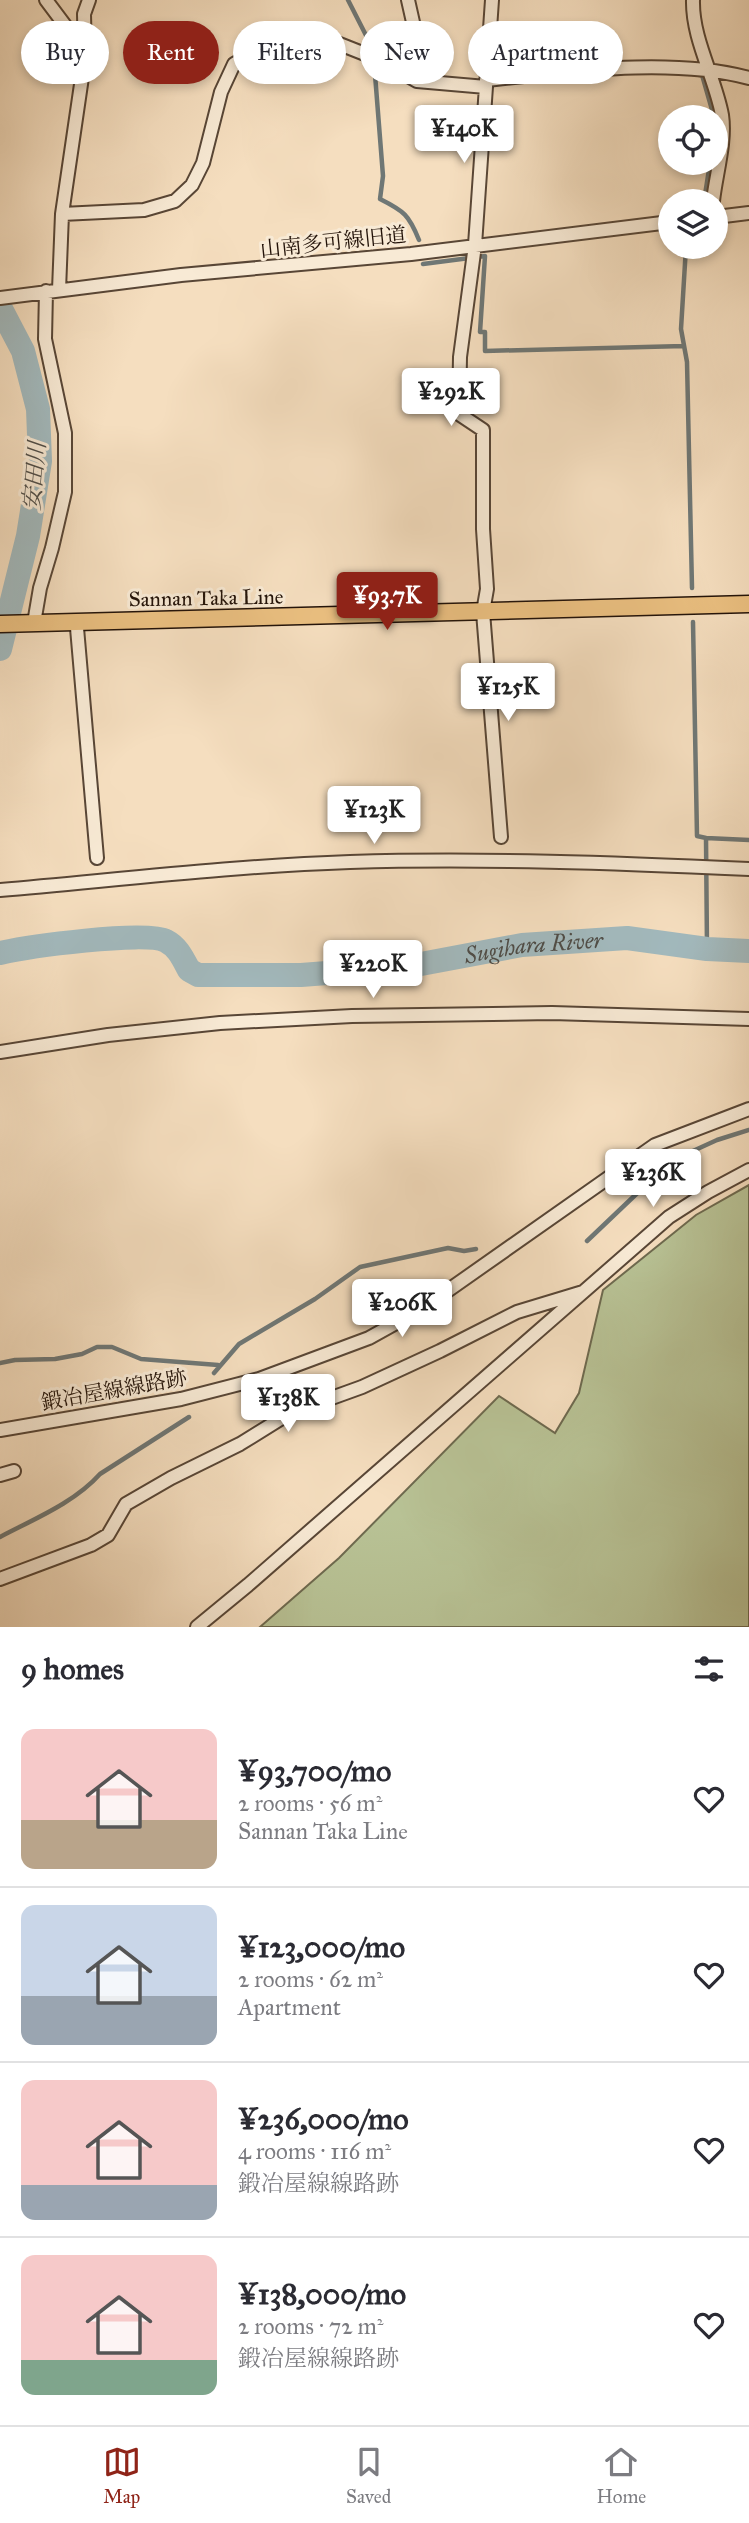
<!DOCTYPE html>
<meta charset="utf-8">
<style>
body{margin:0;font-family:"IM FELL Great Primer","Noto Serif JP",serif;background:#f2f2f3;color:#2b2b33;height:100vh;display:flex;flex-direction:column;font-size:26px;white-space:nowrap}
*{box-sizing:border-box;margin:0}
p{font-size:23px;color:#7c7c81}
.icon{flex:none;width:38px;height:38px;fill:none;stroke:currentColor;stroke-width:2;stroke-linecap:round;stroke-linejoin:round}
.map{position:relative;height:1627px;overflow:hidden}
.drawer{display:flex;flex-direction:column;background:#fff;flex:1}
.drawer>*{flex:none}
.banner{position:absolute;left:21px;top:21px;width:707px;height:63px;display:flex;gap:14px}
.buttons{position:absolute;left:658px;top:105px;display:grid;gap:14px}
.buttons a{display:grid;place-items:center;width:70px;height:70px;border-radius:50%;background:#fff;box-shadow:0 4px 10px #0003;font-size:35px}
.price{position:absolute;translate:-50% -60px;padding:0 16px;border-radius:7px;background:#fff;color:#222;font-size:23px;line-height:46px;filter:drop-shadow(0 2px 4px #0008)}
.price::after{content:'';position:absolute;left:50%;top:42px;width:21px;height:16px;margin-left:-10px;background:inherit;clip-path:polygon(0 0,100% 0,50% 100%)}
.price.on{background:#8f2418;color:#fff}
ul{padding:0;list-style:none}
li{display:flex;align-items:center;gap:21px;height:175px;padding:0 21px}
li+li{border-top:2px solid #e1e1e2}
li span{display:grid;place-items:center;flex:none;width:196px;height:140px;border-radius:14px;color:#555}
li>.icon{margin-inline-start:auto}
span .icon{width:84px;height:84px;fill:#fffc;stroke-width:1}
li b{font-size:30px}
h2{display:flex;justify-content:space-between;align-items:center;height:84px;padding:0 21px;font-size:30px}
.tag{padding:0 24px;border-radius:32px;background:#fff;box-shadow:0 4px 10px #0003;font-size:24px;line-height:63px}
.tag.on{background:#8f2418;color:#fff}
.tabs{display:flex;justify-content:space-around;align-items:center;height:98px;border-top:2px solid #e1e1e2;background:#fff;font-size:19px;color:#7c7c81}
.tabs a{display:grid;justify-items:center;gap:4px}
.tabs .on{color:#8f2418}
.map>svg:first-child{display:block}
.green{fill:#b8c295;stroke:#6e6a4f;stroke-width:2}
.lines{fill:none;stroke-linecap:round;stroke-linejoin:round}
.stream{stroke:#6f7775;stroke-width:4.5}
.river{stroke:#a2b9bd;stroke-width:24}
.minor-casing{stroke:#584636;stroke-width:16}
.major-casing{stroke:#231309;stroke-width:19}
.minor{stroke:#f8ead5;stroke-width:12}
.major{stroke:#eabf80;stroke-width:16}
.labels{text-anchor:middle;stroke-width:6;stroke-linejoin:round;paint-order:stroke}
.street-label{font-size:21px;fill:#231309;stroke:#f8ead5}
.water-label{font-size:23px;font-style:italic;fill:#4f4d48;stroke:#f8ead5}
</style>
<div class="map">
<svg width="749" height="1627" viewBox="0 0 749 1627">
<rect width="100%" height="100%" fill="#f5debf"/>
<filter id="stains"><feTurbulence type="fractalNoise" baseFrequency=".00286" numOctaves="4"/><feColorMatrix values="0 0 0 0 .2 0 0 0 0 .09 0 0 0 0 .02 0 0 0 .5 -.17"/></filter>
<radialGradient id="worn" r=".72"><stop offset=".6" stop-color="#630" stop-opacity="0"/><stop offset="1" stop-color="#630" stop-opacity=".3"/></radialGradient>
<!-- green -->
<path class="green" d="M749 1185V1627H260L339 1558 499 1396 555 1433 579 1393 603 1290 696 1215Z"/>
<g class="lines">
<!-- stream -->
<path class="stream" d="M348 0 373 49 383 176 380 199C404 211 409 215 419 240
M699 75H702L714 117
M704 201 710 163
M686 247 681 329 687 362 692 588
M423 264 485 256 480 332H485V351L684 346
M693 622 697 836 706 838 707 949
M706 838 749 840
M587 1241 671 1161 717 1140 749 1130
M0 1363 15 1360 55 1359 82 1354 97 1347H112L141 1359 218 1365
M214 1373 239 1344 315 1299 360 1267 448 1248 464 1251 476 1249
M0 1537C34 1519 74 1503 100 1474L189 1417"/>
<!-- river -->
<g class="river">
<path d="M0 307 23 351 38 409 40 461 28 536 0 649"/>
<path id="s1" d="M0 953C26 947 146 930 166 941 178 947 183 959 189 970L198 975H301L405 967 522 945 627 938 707 949 749 951"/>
</g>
<defs>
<path id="minor" d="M46 0 85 52
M408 0 417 40V81
M492 0 475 245 460 357 459 414 483 430V529L487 589 483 612 501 837
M693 0C692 39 715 77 722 115 726 142 716 174 713 201
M486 80C567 72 670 57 749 78
M62 214 144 210 175 201 192 185 203 163 221 92 234 64 264 47 307 40 337 43 380 60 417 81 486 87
M716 217 749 213
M59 290 62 214 85 57 84 14 89 0
M0 298 181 275 411 254 670 222
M81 622 77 628 97 858
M34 623 40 588 52 548 65 492V433L45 339 46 291
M0 890C116 880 233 866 350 862 483 858 617 863 749 869
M0 1052 108 1035 220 1023 352 1016 552 1013 749 1019
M0 1430 181 1399 259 1379 369 1338 423 1308 655 1145 749 1109
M0 1475 14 1471
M0 1579 91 1545 108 1535 126 1504 171 1478 240 1444 290 1413 362 1387 440 1351 517 1312 583 1292
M197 1627 248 1585 669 1217 708 1192 749 1170"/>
<path id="major" d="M0 624 749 604"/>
</defs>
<!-- minor casing -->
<use href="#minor" class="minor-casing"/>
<!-- major casing -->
<use href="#major" class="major-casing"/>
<!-- minor -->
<use href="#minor" class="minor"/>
<!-- major -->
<use href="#major" class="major"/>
</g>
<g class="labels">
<!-- street labels -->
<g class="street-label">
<text transform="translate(333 242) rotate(-6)" y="7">山南多可線旧道</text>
<text transform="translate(206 598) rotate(-1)" y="7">Sannan Taka Line</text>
<text transform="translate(114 1390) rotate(-10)" y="7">鍛冶屋線線路跡</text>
</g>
<!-- water labels -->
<g class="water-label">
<text transform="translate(34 476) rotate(-85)" y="8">安田川</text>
<text dy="8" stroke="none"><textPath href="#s1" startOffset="553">Sugihara River</textPath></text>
</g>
</g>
<rect width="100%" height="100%" filter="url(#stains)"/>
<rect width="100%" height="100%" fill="url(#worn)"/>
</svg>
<div class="buttons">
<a><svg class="icon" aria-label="locate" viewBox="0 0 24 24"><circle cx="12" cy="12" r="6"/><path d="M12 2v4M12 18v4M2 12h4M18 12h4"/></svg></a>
<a><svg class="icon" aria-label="layers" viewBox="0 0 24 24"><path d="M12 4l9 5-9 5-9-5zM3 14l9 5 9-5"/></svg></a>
</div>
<b class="price" style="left:464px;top:165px">¥140K</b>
<b class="price" style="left:451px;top:428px">¥292K</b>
<b class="price on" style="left:387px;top:632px">¥93.7K</b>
<b class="price" style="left:508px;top:723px">¥125K</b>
<b class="price" style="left:374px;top:846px">¥123K</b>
<b class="price" style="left:373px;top:1000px">¥220K</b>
<b class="price" style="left:653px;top:1209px">¥236K</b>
<b class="price" style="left:402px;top:1339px">¥206K</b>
<b class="price" style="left:288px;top:1434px">¥138K</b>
<div class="banner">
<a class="tag">Buy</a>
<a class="tag on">Rent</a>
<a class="tag">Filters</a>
<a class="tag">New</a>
<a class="tag">Apartment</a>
</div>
</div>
<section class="drawer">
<h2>9 homes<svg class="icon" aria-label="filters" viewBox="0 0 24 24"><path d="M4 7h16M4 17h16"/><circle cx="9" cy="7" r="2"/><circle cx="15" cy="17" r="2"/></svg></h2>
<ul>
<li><span style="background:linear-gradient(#f6c9c9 65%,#b9a48a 0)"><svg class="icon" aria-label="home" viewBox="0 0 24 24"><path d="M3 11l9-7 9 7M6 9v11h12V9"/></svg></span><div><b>¥93,700/mo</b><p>2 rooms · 56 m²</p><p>Sannan Taka Line</p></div><svg class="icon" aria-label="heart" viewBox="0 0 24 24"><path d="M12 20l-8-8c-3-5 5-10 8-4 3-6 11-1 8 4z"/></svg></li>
<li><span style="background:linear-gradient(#c9d6e8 65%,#9aa5b1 0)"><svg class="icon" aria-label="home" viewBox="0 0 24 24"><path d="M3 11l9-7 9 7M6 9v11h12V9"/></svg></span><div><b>¥123,000/mo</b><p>2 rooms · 62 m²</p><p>Apartment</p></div><svg class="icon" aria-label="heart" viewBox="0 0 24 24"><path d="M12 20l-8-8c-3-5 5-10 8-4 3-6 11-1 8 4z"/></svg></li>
<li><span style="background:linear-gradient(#f6c9c9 75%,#9aa5b1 0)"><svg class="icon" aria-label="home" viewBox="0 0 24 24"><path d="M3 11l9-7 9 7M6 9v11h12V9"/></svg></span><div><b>¥236,000/mo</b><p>4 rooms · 116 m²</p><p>鍛冶屋線線路跡</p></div><svg class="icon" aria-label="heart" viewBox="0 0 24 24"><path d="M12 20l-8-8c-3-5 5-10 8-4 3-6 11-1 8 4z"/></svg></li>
<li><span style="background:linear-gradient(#f6c9c9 75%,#7fa58c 0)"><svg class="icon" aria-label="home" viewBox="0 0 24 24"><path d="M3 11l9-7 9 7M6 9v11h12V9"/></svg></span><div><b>¥138,000/mo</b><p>2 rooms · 72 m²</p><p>鍛冶屋線線路跡</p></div><svg class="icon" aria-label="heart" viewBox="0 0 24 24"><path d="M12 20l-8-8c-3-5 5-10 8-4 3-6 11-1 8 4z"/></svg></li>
</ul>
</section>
<nav class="tabs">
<a class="on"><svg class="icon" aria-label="map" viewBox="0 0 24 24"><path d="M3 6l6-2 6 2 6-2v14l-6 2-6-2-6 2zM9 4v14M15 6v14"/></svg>Map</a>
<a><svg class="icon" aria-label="saved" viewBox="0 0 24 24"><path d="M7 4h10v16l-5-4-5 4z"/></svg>Saved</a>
<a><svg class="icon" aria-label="home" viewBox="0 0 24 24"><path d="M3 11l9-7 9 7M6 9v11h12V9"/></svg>Home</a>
</nav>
